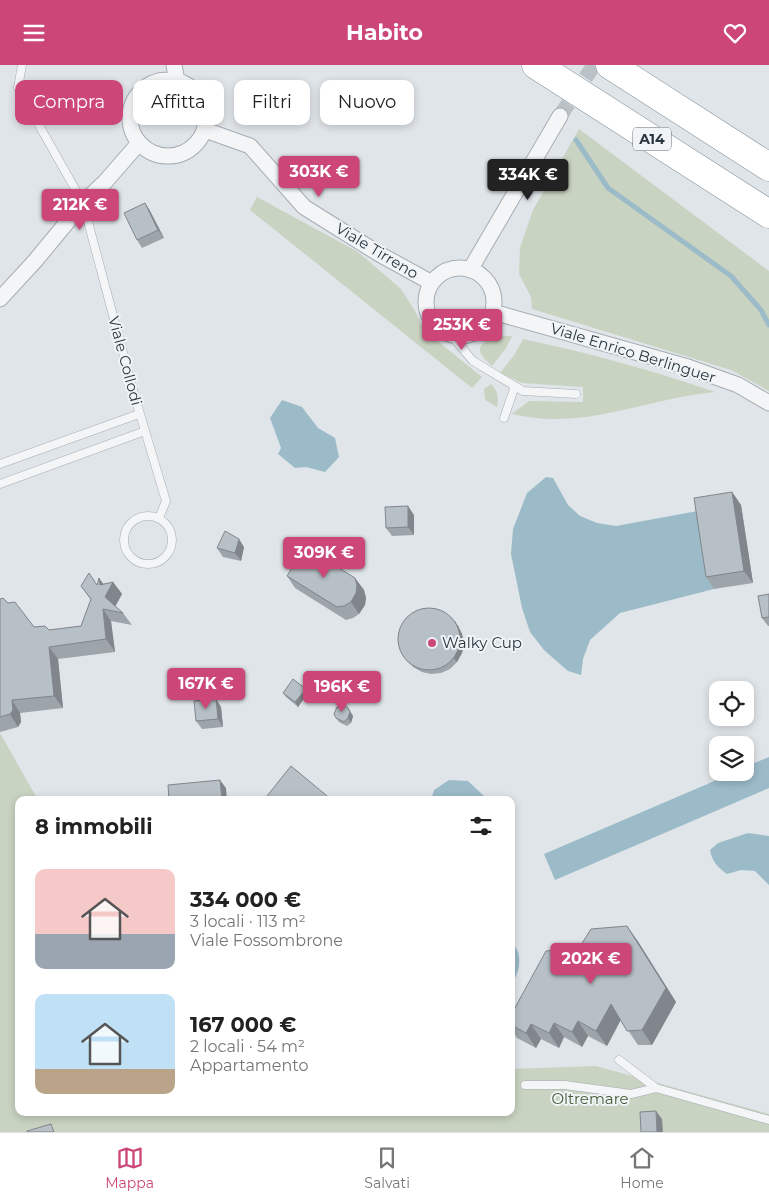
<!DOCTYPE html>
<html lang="it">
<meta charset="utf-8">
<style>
body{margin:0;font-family:Montserrat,sans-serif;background:#f6f6f6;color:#222;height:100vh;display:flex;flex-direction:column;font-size:19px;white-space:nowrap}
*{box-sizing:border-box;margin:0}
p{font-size:16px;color:#767676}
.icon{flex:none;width:28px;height:28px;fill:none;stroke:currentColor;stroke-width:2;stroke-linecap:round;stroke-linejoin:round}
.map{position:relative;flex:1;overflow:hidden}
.sheet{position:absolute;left:15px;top:731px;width:500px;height:320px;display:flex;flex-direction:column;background:#fff;border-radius:10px;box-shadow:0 2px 8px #0003}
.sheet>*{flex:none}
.hud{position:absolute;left:15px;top:15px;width:500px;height:45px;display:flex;gap:10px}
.buttons{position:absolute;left:709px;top:616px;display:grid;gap:10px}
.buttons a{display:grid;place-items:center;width:45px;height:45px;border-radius:10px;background:#fff;box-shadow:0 2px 8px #0003;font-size:25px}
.price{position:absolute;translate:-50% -42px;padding:0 11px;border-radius:5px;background:#cc4778;color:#fff;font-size:16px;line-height:32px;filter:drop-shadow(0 1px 2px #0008)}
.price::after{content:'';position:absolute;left:50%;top:30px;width:15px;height:11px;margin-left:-8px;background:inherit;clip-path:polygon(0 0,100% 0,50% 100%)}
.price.active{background:#222;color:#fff}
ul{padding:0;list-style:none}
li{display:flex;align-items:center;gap:15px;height:125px;padding:0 20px}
li span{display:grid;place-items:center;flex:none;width:140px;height:100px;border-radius:10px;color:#555}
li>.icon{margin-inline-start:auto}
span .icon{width:60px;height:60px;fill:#fffc;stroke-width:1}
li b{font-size:21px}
h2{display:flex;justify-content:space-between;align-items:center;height:60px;padding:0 20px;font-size:21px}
.tag{padding:0 18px;border-radius:10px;background:#fff;box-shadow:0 2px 8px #0003;font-size:18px;line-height:45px}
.tag.active{background:#cc4778;color:#fff}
header{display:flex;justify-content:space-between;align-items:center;height:65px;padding:0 20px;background:#cc4778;color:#fff;font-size:22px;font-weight:700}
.menu{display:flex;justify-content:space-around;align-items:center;height:70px;border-top:1px solid #e0e0e0;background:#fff;font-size:14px;color:#767676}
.menu a{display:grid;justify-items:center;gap:2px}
.menu .active{color:#cc4778}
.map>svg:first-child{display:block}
.green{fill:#c9d3c1}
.water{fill:#9cbbc8}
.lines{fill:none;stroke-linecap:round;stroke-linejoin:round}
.stream{stroke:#9cbbc8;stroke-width:5}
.minor-tunnel{stroke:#bbc2c7;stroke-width:15;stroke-dasharray:15 8;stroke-linecap:butt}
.service-casing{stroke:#a5adb3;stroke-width:9}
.minor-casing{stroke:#a5adb3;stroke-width:17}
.motorway-casing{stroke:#88969f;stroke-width:29}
.service{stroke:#f3f5f7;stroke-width:8}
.minor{stroke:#f3f5f7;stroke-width:15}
.motorway{stroke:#fff;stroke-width:28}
.wall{fill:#9da5aa}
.shaded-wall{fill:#80868b}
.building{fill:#b7c0c6;stroke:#80868b}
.poi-dot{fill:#cc4778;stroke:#f0f4f6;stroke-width:2}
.labels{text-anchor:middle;stroke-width:4;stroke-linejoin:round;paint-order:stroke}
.shield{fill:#f0f4f6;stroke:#656f77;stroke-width:1}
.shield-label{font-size:14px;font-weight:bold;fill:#293640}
.street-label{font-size:15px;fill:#293640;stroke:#f0f4f6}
.poi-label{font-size:15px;fill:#293640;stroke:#f0f4f6;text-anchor:start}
.park-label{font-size:15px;fill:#455b37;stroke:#f0f4f6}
</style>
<header><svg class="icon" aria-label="menu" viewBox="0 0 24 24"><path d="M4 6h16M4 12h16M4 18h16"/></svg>Habito<svg class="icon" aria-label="heart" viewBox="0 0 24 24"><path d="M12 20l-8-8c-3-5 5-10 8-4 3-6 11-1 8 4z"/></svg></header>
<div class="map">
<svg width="769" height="1067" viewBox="0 0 769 1067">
<rect width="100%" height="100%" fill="#e0e5e9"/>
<!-- green -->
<path class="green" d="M579 64 769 206V326L731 305 532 244 531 232 519 209 520 183 533 145Z
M257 132 358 187 401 224 415 246 424 265 482 312 472 323 250 145Z
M499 271H512L506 283 492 301C473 285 477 278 499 271Z
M523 274C588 288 652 305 715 327 643 334 586 366 512 349L529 336 583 337V322L522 318 500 308 515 289Z
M491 319C498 327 499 332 497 342L485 335 484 324Z
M0 668 38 735H19V1048H511V1004L596 1001 769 1049V1067H0Z"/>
<!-- water -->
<path class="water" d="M282 335 302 342 318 363 335 373 339 392 325 407 306 402 295 403 278 389 281 383 270 353Z
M546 412 553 413 568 440 580 451 597 458 616 461 703 445 714 524 620 548 590 575 583 594 581 610 568 606 544 585 530 567 522 543 511 489 513 464 527 428Z
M769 692V723L555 815 544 789 733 708H745V702Z
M449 715 468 716 484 731V735H431L434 725Z
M748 768 769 771V820L755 806 741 805 727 809C717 802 712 796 710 785L718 778Z
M511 878C524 886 520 909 511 919Z"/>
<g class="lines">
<!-- stream -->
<path class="stream" d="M576 75 608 123 731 211 761 245 769 260"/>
<!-- minor-tunnel -->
<path class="minor-tunnel" d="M560 51 594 0"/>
<defs>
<path id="service" d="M22 0 18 23 83 138 134 329 166 436 159 453
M451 270 473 296 523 326 576 329
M504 353 515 321
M0 399 139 349
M0 419 145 366
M124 475a24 24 0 1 1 48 0a24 24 0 1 1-48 0Z
M619 995 656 1023
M525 1020H565L631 1029 656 1023 769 1055"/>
<path id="minor" d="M174 0 177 16
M130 53a38 38 0 1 1 76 0a38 38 0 1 1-76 0Z
M205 65 250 81 304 142 381 190 432 218
M426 237a34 34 0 1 1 68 0a34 34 0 1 1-68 0Z
M470 205 560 51
M0 234 35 196 83 138 105 117 139 78
M493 247 688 302 738 320 769 338"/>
<path id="motorway" d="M536 0 769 149
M610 0 769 102"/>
</defs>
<!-- service casing -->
<use href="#service" class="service-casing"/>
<!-- minor casing -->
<use href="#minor" class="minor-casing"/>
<!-- motorway casing -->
<use href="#motorway" class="motorway-casing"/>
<!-- service -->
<use href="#service" class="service"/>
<!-- minor -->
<use href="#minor" class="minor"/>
<!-- motorway -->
<use href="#motorway" class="motorway"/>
</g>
<!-- wall -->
<path class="wall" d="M145 138 150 146 164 173 142 183 137 175Z
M732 427 741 440 753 518 714 524 706 512Z
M414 450V470L392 471 386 463Z
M244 482 241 496 223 492 217 483Z
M287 511 355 513 364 525 366 533 365 540 359 549 353 553 346 555 295 523Z
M113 517 122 529 115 541 123 548 132 560 111 556 115 587 58 594 63 643 20 648 21 657 18 662 0 667V534L8 538 34 562 49 565 81 561 91 535 81 521 103 519Z
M769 529V561H768L762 553Z
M458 560 462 569 464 579 462 588 457 597 450 604 441 608 431 609 422 607 413 602 403 591Z
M306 624 308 628 298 642 286 632 283 628Z
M216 634 221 642 223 662 202 664 196 656Z
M348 643 353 651 351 658 347 661 339 657 336 653Z
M637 875 676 937 652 980H638L621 955 607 981 588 971 582 982 564 972 559 983 541 974 536 983 517 973 511 964V950L579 883Z"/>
<!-- shaded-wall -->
<path class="shaded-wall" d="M145 138 150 146 164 173 158 165Z
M732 427 741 440 753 518 744 506Z
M408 441 414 450V470L408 462Z
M239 474 244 482 241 496 235 488Z
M99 513 108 525 113 517 122 529 114 544 105 532 100 520Z
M355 513 364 525 366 533 365 540 359 549 351 537Z
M103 544 111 556 115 587 106 574Z
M455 556 462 569 464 579 462 588 457 597 454 593Z
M49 582 58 594 63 643 54 631Z
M306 624 308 628 298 642 295 637Z
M216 634 221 642 223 662 218 654Z
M12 635 20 648 21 657 18 662 10 649Z
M348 643 353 651 351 658 348 653Z
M220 715 226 723 227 735H222Z
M627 861 637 875 676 937 652 980 642 965Z
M611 939 621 954 607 981 596 966Z
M578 956 588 971 582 982 572 967Z
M554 958 564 972 559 983 549 968Z
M531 959 541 974 536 983 526 968Z
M656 1046 662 1054 663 1067H657Z"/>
<!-- building -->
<path class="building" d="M145 138 158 165 137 175 124 148Z
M732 427 744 506 706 512 694 433Z
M408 441V462L386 463 385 442Z
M225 466 239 474 235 488 217 483Z
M305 482 355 513 357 520 356 528 351 537 344 541 337 542 287 511Z
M89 508 97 520 99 513 100 520 113 517 105 532 123 548 103 544 106 574 49 582 54 631 12 635 13 645 10 649 0 652V534L3 533 8 538 15 537 34 562 45 561 49 565 81 561 91 534 81 521Z
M769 529V552L762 553 758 531Z
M398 574a31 31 0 1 1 62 0a31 31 0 1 1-62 0Z
M293 614 306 624 295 637 283 628Z
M216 634 218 654 196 656 194 636Z
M345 641 348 643 350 647 348 653 344 657 336 653 334 649 337 642Z
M291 701 332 735H273L267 731Z
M220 715 222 735H169L168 720Z
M627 861 666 923 642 965 627 966 611 939 596 966 578 956 572 967 554 958 549 968 531 959 526 968 511 960V950L546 886 579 883 591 864Z
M656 1046 657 1067H641L640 1047Z
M51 1059 54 1067H27V1066Z"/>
<!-- markers -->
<circle class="poi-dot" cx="432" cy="578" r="5"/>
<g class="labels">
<!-- shield labels -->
<rect class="shield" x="633" y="62.5" width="38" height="23" rx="4"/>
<g class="shield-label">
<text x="652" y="79">A14</text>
</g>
<!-- street labels -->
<g class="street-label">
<text transform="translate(377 186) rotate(31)" y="5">Viale Tirreno</text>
<text transform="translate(633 288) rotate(17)" y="5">Viale Enrico Berlinguer</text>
<text transform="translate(125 296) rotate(75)" y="5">Viale Collodi</text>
</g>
<!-- poi labels -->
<g class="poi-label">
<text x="442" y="583">Walky Cup</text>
</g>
<!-- park labels -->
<g class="park-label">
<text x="590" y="1039">Oltremare</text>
</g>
</g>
</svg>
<div class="buttons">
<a><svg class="icon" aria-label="locate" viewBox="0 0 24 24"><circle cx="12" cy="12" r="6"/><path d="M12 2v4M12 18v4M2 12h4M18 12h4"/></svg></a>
<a><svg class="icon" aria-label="layers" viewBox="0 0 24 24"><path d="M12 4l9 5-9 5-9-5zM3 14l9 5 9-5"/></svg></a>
</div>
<b class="price" style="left:319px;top:133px">303K €</b>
<b class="price active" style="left:528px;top:136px">334K €</b>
<b class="price" style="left:80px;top:166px">212K €</b>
<b class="price" style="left:462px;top:286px">253K €</b>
<b class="price" style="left:324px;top:514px">309K €</b>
<b class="price" style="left:206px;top:645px">167K €</b>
<b class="price" style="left:342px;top:648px">196K €</b>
<b class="price" style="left:591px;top:920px">202K €</b>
<div class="hud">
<a class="tag active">Compra</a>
<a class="tag">Affitta</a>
<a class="tag">Filtri</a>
<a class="tag">Nuovo</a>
</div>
<section class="sheet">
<h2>8 immobili<svg class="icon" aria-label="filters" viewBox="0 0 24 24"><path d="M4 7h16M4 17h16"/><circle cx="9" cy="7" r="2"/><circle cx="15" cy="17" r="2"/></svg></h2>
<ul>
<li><span style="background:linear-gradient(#f6c9c9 65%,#9aa5b1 0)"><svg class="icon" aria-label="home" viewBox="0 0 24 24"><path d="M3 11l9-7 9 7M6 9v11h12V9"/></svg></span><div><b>334 000 €</b><p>3 locali · 113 m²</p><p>Viale Fossombrone</p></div></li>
<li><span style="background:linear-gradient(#bfe0f5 75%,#b9a48a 0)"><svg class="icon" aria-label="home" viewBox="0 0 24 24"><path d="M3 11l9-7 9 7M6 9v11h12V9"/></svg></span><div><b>167 000 €</b><p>2 locali · 54 m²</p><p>Appartamento</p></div></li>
</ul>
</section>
</div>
<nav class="menu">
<a class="active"><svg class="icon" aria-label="map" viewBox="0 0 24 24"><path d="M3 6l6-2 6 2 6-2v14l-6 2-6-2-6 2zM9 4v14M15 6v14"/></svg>Mappa</a>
<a><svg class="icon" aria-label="saved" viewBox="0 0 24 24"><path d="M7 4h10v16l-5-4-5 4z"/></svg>Salvati</a>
<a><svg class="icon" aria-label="home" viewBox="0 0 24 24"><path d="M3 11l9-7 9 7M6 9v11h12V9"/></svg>Home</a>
</nav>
